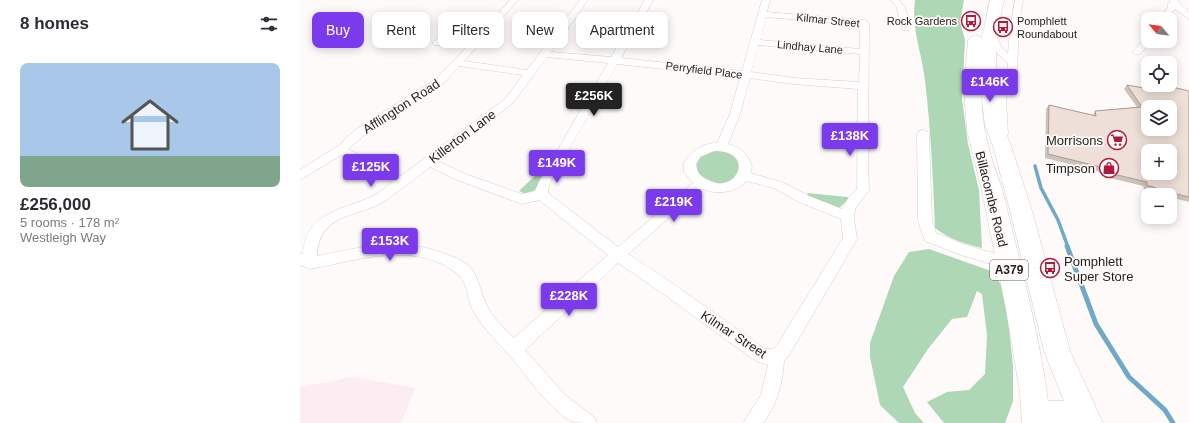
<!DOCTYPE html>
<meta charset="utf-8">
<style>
body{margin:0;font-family:Helvetica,sans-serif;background:#f2f2f3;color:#2b2b33;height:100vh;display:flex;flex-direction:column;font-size:15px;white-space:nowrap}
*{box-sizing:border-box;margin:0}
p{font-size:13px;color:#7c7c81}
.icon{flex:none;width:22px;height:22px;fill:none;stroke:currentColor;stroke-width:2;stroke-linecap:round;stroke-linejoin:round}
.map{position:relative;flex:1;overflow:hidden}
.details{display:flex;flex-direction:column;background:#fff;width:300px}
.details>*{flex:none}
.top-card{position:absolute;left:12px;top:12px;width:380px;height:36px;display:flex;gap:8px}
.needle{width:26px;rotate:299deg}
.tools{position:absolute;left:841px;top:12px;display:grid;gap:8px}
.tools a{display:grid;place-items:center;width:36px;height:36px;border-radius:8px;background:#fff;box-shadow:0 2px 10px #0003;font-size:20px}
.price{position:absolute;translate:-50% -34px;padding:0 9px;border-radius:4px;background:#7c3aed;color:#fff;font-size:13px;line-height:26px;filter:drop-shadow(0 1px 2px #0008)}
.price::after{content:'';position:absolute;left:50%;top:24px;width:12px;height:9px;margin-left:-6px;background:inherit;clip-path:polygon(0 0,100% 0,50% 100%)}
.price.selected{background:#222;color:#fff}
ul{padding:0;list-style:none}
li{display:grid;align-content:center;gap:8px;height:212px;padding:0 20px}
li span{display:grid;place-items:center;height:124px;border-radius:8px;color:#555}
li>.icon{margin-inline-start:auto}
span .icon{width:72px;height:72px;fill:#fffc;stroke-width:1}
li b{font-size:17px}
h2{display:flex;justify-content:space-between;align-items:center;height:48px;padding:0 20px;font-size:17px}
.chip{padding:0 14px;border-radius:8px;background:#fff;box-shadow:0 2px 10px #0003;font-size:14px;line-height:36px}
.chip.selected{background:#7c3aed;color:#fff}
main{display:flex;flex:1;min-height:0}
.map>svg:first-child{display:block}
.industrial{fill:#fcedf2}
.green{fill:#add7b5}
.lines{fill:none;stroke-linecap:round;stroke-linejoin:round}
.stream-far1{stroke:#70a9c8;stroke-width:3.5}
.stream{stroke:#70a9c8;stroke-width:5}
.street-casing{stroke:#dbcdc5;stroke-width:1}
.primary-casing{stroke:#dbcdc5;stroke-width:1}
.street{fill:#fff;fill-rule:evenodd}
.primary{fill:#fff;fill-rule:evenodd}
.wall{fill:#cdc1ba}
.building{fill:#eee0d8;stroke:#a79d97;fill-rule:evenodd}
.labels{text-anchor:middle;stroke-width:3.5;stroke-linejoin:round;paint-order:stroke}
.far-street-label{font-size:11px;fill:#231e1b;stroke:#fdfaf9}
.far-poi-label{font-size:11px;fill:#231e1b;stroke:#fdfaf9;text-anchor:end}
.shield{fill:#fdfaf9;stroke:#64605e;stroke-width:1}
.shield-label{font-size:12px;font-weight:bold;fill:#231e1b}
.street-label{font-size:13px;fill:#231e1b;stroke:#fdfaf9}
.poi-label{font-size:13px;fill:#231e1b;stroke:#fdfaf9;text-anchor:end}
</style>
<main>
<section class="details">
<h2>8 homes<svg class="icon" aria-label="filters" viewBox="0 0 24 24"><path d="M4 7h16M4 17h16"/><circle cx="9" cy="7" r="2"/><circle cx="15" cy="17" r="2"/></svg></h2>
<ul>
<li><span style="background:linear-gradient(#a9c7e8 75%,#7fa58c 0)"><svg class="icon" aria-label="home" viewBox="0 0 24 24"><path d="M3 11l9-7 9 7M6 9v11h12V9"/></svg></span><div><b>£256,000</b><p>5 rooms · 178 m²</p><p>Westleigh Way</p></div></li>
</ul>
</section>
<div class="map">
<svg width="889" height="423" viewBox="0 0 889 423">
<rect width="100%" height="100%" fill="#fdfaf9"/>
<!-- industrial -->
<path class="industrial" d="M52 377 115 388 101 423H0V387Z"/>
<!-- green -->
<path class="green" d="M615 0H664L660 22 665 40 662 99 668 144 679 190 682 248C665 244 649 239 635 228 633 179 631 130 625 81 622 53 611 29 615 0Z
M414 151C454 150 439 191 413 183 408 182 402 177 397 174 395 160 399 155 414 151Z
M238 173H243L235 190 226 194 219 191Z
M507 193 547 197 550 198 538 209 509 197Z
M629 249 691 271 705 290 713 366V401L705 423H644L627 402 647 392 669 390 685 374 687 335 682 294 677 291 667 317 652 319 628 349 603 387 615 413 624 423H599L580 405 570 357V343L594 276 609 252Z"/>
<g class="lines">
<!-- stream-far1 -->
<path class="stream-far1" d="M735 166 741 188 758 220 768 247"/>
<!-- stream -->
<path class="stream" d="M767 246 796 324 829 377 865 410 873 423"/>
<defs>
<path id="street" d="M210 0H218L164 61 227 70 280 0H288L251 52 311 57 345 0H353L321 58 442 71 462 0H470L467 12 565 20 569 23 568 162 569 190 555 209 554 218 557 239 488 357 484 360C483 383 477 405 463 423H443L461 395 468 365 456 361C410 329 366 294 318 263L225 350 265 395 294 417 297 423C290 423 278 423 273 422 250 411 227 376 210 356 198 342 185 330 175 314 162 292 174 281 144 265 103 244 53 261 10 269L0 265V253L3 254C6 210 43 211 75 195 81 192 87 186 92 182L41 155 0 180V170L38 146 55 130 137 78 178 35 154 33 140 45H134L132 43 134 41 161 17H167L168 19 159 28 183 30ZM466 17 560 25V49L460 40ZM458 45 560 54 559 82 494 78 451 72ZM247 57 308 63 239 182 235 191 222 194 165 174 138 161 213 103ZM317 64 440 77 430 114 417 143C403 143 391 151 384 163V172L393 183 318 247 248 193 249 185ZM159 66 223 75 205 99 101 176 48 149 63 136 145 82ZM450 78 494 84 558 89 557 189 549 197 542 209 509 196 482 182 450 173 452 166C447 153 441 148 428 144L440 114ZM414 151C457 150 437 196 408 180 400 176 397 173 396 164L400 157ZM130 167 157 180 222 204 239 200 308 255 214 338C205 329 193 318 187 306 181 294 180 282 172 269 167 262 154 257 146 254 97 236 66 247 17 256 19 211 58 219 86 200 101 190 115 178 130 167ZM447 181 474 188 499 202 541 219 543 238 476 347 472 349H465C420 317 375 284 328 254L402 189C419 195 434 193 447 181Z
M591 0H599L605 8 611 28 609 30H603L601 24H588L584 21 588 18 599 19 597 8Z
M715 0H723L719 24 717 71 706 99 708 134 706 137H698L696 134V99L707 71 708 63 695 51 685 32 690 29 693 30 702 48 708 53 711 24Z
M870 0H878L881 5 889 12V19L875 9 868 19H860L868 7 867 4 871 2Z
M848 37V41L851 42 840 54H834L832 52 834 50 845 38Z
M623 130 627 131 629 134 632 221 636 233 663 244 713 259 715 263 713 267 708 269 661 255 625 241 618 221 617 134 619 131Z"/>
<path id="primary" d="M690 0H704L697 32 696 57 697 90 703 125 711 146 733 214 770 351 803 423H722L720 393 706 309 682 191 667 130 664 91 668 40 671 37 676 35 682 38ZM681 93 685 125 693 146 711 214 744 351 764 401H748C739 332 720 264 704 196 699 178 691 160 687 141 683 125 682 109 681 93Z"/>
</defs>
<!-- street casing -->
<use href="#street" class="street-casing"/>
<!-- primary casing -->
<use href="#primary" class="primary-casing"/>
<!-- street -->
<use href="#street" class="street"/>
<!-- primary -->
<use href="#primary" class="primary"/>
</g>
<!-- wall -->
<path class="wall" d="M827 85 841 88 843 85 865 90 868 86 889 91V202L870 197V195H861L844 189 843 186 802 176 801 172 745 158 746 109 749 105 793 115 795 111 837 107 824 89Z"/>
<!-- building -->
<path class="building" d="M827 85 844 88 843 85 868 90V86L889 91V197L865 191 847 185V182L805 172V168L748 154 749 105 796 116 795 111 842 107ZM848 107H870V129H848ZM848 151H870V173H848Z"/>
<!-- icons -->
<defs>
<symbol id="bus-ring" viewBox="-11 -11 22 22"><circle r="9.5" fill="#fdfaf9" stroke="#ae1a3b" stroke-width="1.5"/><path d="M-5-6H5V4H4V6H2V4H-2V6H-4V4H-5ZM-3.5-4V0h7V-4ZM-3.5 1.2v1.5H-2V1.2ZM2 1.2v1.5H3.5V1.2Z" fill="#ae1a3b"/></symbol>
<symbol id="supermarket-ring" viewBox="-11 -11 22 22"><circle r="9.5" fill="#fdfaf9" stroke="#ae1a3b" stroke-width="1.5"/><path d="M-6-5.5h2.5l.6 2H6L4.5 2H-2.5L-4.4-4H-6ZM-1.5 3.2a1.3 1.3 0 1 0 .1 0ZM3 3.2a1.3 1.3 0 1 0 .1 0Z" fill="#ae1a3b"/></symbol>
<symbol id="shop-ring" viewBox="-11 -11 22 22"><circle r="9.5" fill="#fdfaf9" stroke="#ae1a3b" stroke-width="1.5"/><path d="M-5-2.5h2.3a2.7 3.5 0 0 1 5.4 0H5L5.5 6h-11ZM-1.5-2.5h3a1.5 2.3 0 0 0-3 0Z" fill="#ae1a3b"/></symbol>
</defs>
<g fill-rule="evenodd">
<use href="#bus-ring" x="660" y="10" width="22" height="22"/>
<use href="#bus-ring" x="692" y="16" width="22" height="22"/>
<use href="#supermarket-ring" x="806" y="129" width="22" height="22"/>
<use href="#shop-ring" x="798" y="157" width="22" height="22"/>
<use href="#bus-ring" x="739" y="257" width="22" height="22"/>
</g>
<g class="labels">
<!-- far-street labels -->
<g class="far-street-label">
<text transform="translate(528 20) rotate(6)" y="4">Kilmar Street</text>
<text transform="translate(510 47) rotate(5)" y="4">Lindhay Lane</text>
<text transform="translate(404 70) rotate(7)" y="4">Perryfield Place</text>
</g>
<!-- far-poi labels -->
<g class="far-poi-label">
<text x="657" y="25">Rock Gardens</text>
<text x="717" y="25" text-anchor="start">Pomphlett<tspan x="717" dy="13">Roundabout</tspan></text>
</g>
<!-- shield labels -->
<rect class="shield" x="690" y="260" width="38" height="20" rx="3"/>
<g class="shield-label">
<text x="709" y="274">A379</text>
</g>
<!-- street labels -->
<g class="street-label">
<text transform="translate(101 106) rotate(-33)" y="5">Afflington Road</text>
<text transform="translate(162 136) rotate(-37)" y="5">Killerton Lane</text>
<text transform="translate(692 199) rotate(76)" y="5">Billacombe Road</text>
<text transform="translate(434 334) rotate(33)" y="5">Kilmar Street</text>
</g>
<!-- poi labels -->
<g class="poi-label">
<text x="803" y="145">Morrisons</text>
<text x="795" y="173">Timpson</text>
<text x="764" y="266" text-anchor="start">Pomphlett<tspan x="764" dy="15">Super Store</tspan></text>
</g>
</g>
</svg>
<div class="tools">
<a><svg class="needle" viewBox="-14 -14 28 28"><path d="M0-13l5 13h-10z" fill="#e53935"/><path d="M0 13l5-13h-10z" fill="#7c7c81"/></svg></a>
<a><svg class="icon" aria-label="locate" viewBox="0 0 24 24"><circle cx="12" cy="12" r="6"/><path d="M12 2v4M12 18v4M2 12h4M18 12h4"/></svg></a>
<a><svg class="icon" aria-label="layers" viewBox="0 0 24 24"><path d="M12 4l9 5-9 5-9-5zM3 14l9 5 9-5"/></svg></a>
<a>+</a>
<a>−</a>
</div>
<b class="price" style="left:690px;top:103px">£146K</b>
<b class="price selected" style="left:294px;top:117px">£256K</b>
<b class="price" style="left:550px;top:157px">£138K</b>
<b class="price" style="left:257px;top:184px">£149K</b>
<b class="price" style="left:71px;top:188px">£125K</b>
<b class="price" style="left:374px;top:223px">£219K</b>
<b class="price" style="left:90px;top:262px">£153K</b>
<b class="price" style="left:269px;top:317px">£228K</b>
<div class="top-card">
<a class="chip selected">Buy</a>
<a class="chip">Rent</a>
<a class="chip">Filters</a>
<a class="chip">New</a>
<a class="chip">Apartment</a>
</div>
</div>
</main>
